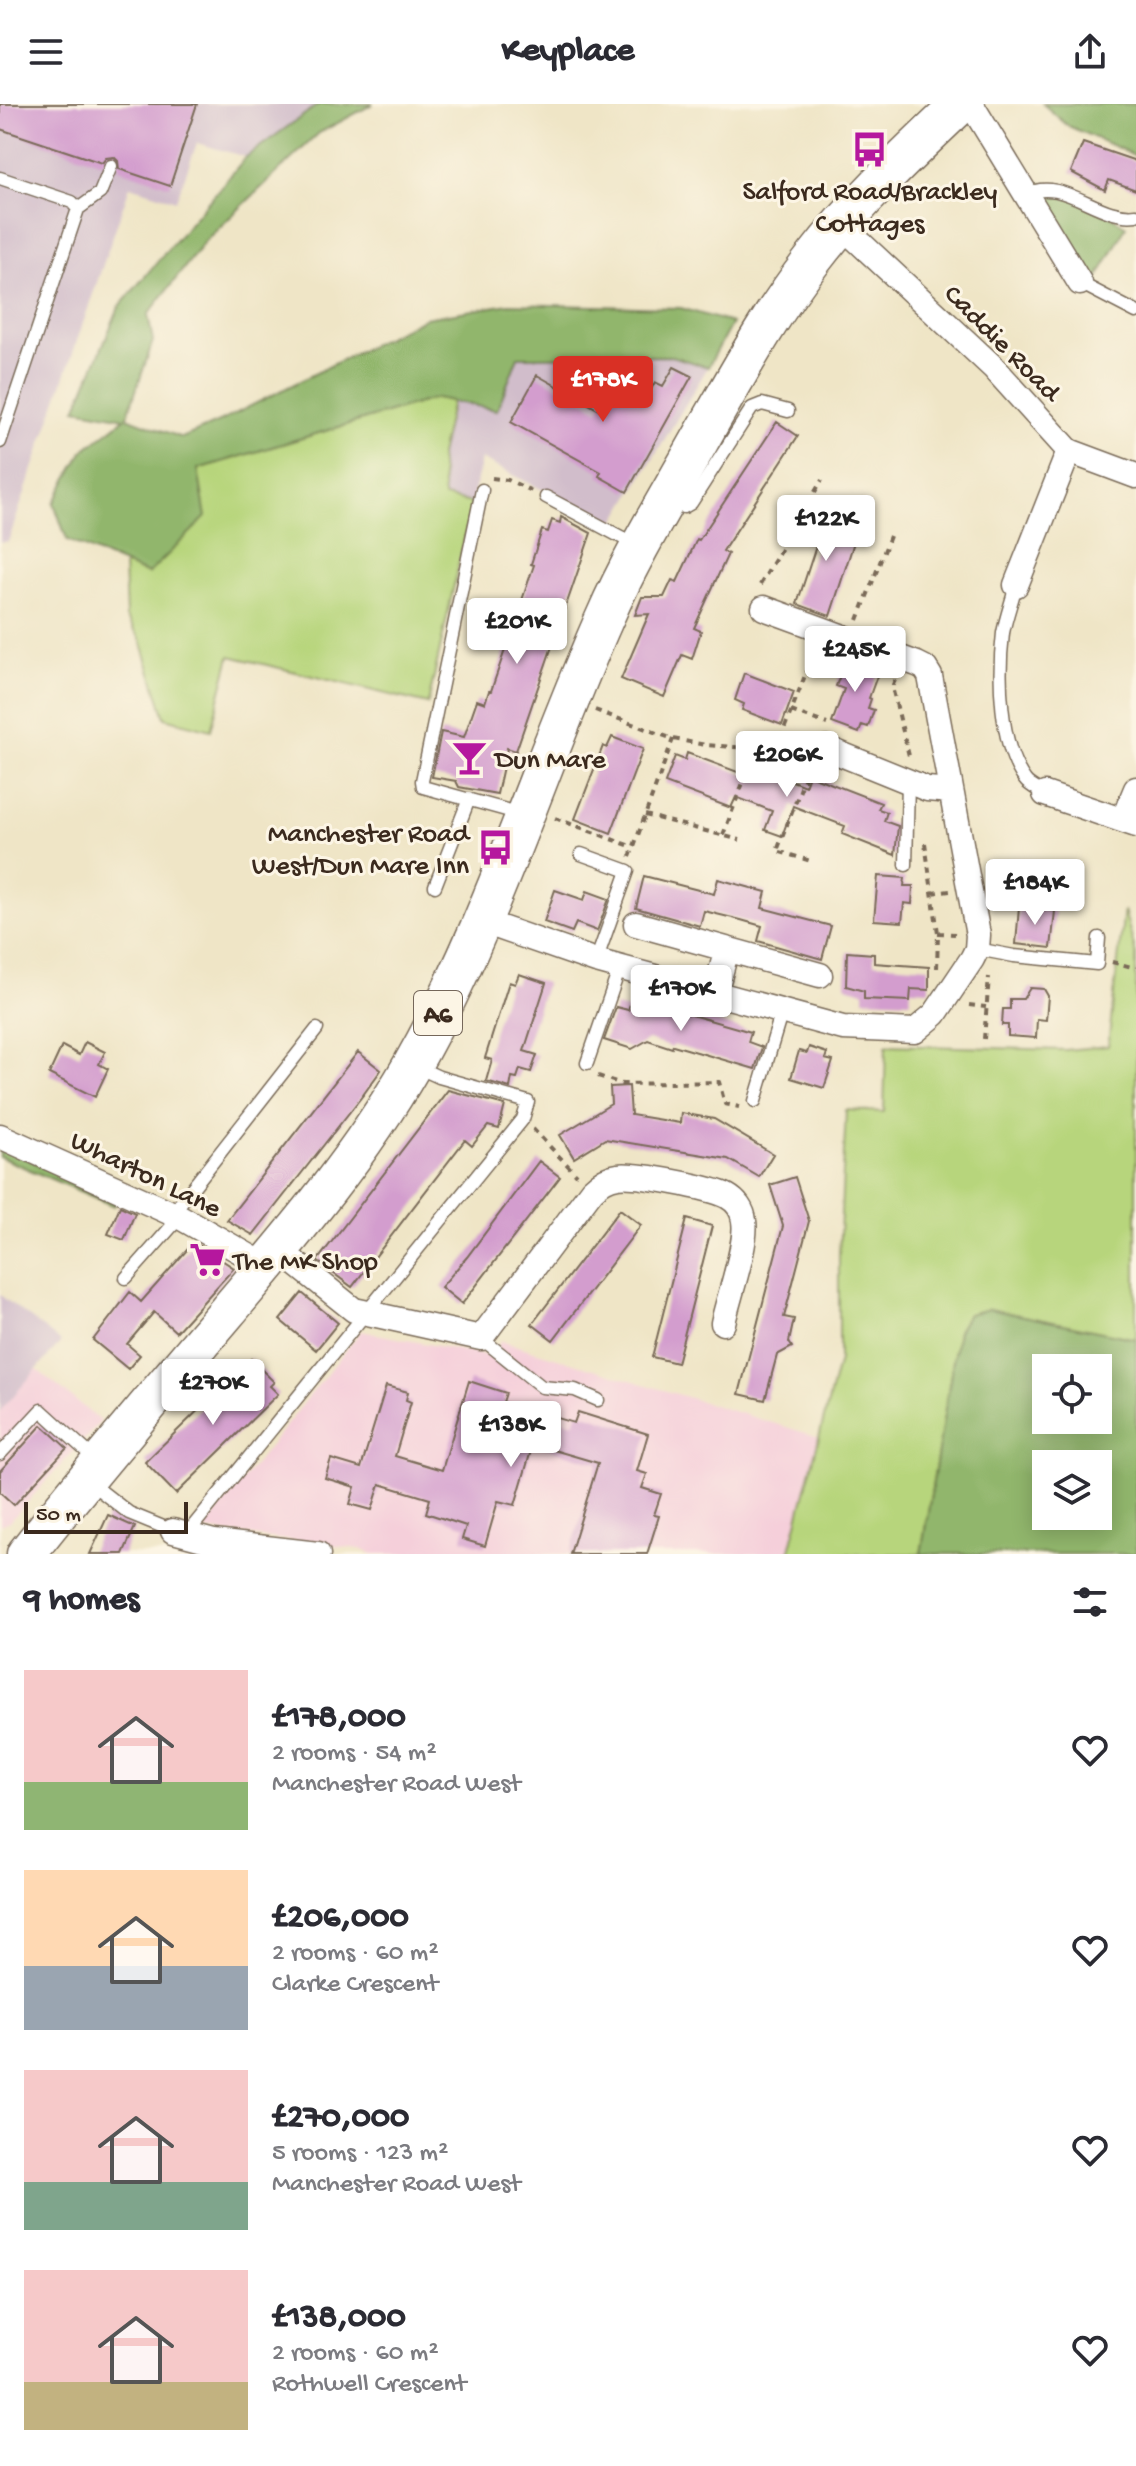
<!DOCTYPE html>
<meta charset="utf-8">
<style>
body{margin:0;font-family:"Gochi Hand",sans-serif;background:#f7f7f7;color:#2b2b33;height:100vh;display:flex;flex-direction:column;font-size:30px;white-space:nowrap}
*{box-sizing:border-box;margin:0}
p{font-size:26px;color:#7c7c81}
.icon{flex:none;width:44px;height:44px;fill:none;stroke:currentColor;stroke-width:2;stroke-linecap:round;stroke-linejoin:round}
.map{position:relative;height:1450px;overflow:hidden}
.sheet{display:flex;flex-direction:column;background:#fff;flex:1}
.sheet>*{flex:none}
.tools{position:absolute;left:1032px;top:1250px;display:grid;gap:16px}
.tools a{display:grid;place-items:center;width:80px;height:80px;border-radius:0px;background:#fff;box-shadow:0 4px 20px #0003;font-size:40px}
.scale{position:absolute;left:24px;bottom:20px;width:164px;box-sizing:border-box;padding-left:8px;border:4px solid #3b2a1e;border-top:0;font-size:22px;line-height:28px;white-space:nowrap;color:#3b2a1e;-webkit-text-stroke:6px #fcf5e5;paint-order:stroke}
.price{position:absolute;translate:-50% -68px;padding:0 18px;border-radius:8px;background:#fff;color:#222;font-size:26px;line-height:52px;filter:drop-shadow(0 2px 4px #0008)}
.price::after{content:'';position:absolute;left:50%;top:48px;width:24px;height:18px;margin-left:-12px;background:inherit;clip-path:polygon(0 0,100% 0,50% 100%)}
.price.selected{background:#d93025;color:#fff}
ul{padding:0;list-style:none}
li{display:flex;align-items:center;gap:24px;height:200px;padding:0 24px}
li span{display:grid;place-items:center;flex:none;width:224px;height:160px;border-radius:0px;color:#555}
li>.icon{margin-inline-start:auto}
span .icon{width:96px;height:96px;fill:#fffc;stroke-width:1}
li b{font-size:34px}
h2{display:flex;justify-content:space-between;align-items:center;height:96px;padding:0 24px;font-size:34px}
header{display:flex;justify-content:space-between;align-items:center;height:104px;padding:0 24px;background:#fff;font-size:36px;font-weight:700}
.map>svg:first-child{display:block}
.built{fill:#f5cfda}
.industrial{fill:#d1bdcb}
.green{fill:#b7d57c;stroke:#79804d;stroke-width:2}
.forest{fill:#91b66c;stroke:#667045;stroke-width:2;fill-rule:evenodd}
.building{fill:#d39dce}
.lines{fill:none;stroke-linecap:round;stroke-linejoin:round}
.lane-casing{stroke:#7a6b59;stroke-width:15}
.street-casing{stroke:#7a6b59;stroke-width:27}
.primary-casing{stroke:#7a6b59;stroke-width:41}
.path{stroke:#7a6b59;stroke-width:4;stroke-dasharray:6 6;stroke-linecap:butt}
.lane{stroke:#fff;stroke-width:12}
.street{stroke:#fff;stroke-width:24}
.primary{stroke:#fff;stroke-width:38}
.labels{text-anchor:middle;stroke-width:6;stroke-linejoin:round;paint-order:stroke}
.shield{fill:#fcf5e5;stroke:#75675a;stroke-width:2}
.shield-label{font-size:26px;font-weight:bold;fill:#3b2a1e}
.poi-label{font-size:28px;fill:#3b2a1e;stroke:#fcf5e5;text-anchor:start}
.street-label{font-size:28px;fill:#3b2a1e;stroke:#fcf5e5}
</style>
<header><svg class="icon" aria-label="menu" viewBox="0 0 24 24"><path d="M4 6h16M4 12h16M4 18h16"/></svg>Keyplace<svg class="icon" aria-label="share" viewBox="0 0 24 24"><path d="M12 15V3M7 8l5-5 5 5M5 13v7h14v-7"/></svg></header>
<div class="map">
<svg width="1136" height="1450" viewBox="0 0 1136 1450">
<rect width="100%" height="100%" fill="#fcf5e5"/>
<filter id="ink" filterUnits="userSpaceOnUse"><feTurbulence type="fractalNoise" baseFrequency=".0125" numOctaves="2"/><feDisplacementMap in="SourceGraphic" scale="16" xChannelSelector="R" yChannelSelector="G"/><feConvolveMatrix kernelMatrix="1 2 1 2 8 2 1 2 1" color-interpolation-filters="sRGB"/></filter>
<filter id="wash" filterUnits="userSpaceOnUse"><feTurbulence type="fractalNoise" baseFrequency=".006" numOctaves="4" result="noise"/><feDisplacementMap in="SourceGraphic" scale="32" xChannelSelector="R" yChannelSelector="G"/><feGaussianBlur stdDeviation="1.8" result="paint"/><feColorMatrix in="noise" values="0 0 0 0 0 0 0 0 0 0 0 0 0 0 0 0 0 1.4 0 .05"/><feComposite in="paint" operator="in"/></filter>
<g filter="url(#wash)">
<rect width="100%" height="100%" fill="#efe5c6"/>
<!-- built -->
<path class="built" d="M361 1227 489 1252 501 1237 819 1333 789 1450H373L360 1445 203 1426Z
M36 1265 101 1317 11 1416 0 1421V1307Z"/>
<!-- industrial -->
<path class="industrial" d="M0 0H319L246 53 197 39 176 96 130 82 8 438H0Z
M671 252 708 263 613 421 481 355 472 399 444 393 440 351 452 297 497 305 517 253Z
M0 1191 61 1238 0 1307Z"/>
<!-- green -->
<path class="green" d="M436 294 452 297 440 351 444 393 472 399 428 600 230 552 211 626 165 614 141 536 126 513 124 460 148 470 198 365Z
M1124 806 1136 850V1235L989 1205 968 1210 958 1227 921 1450H789L839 1256V1151L846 1006 884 1008 886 941 1065 946 1108 942Z"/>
<!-- forest -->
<path class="forest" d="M319 0H373L319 29 205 137 148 211 153 237 127 313 182 334 221 317 425 214 509 200 681 204 732 219 708 263 671 252 518 253 497 306 436 294 198 365 206 413 148 470 67 436 54 399 83 347 125 314 76 305 119 203 246 53Z
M1043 0H1136V52L1068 22Z
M1025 79 1075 85 1126 123 1096 177 1070 154Z
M0 1042 117 1097 114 1102 0 1053Z
M989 1205 1136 1235V1450H921L958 1227 968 1210ZM1046 1264H1098V1316H1046ZM1046 1360H1098V1412H1046Z"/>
<g id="blocks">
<!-- building -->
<path class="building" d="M0 0H197L170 82 119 65 118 57 114 53 106 54 102 59 0 25Z
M1083 39 1136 57V86L1109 76 1105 86 1071 68Z
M674 263 692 272 627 388 599 372 601 368 511 318 537 271 599 306 617 274 648 291 655 278 663 282Z
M777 318 798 332 723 447 728 450 694 524 701 527 692 555 682 551 664 593 621 575 649 510 635 511 642 493H664L672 476 677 478 697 435 699 436Z
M819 404 845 413 841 425 850 428 848 436 854 438 830 512 797 500 818 436 809 433Z
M561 413 591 429 516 647 507 644 497 690 459 683 456 677 432 673 441 628 464 633 477 596 485 599 489 587H491L534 461 531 460 542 426 548 428 552 416 560 419Z
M848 551 875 560 872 567 878 569 869 594 871 595 868 604 874 606 868 623 862 621 859 629 832 619 844 585 836 582Z
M744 569 794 588 782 621 742 606 744 600 735 596Z
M612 633 643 645 611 729 575 715 603 642 607 644Z
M687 649 748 672 749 668 758 671 761 665 805 682 809 671 881 699 878 705 887 708 884 717 898 722 895 751 842 730 845 722 793 702 782 732 765 726 772 707 736 693 731 704 665 679 675 652 685 656Z
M644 772 714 790 718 775 766 788 762 804 831 822 822 855 758 837 762 822 741 816 704 807 700 822 636 804Z
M878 772 905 774 904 782H913L912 800 904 799 902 818 874 816Z
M555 786 584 796 587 787 609 795 597 827 576 819 572 828 544 818Z
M1019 803 1055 807 1051 844 1016 840Z
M847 848 874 850V859L929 863V886L911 885 910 897 864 895V887L846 882Z
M519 870 546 879 524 947 537 951 531 968 520 965 517 974 512 973 510 984 486 977 492 956 485 954 509 878 515 880Z
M1030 884 1044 885 1048 892 1046 916 1037 915 1036 934 1008 932V921H1002L1003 905H1010V895H1023Z
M632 894 751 928 748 938 762 943 755 965 673 941 672 944 648 936 632 945 604 936 616 903 628 906Z
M85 938 105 948 99 960 108 965 95 993 49 970 62 942 79 951Z
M809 943 827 949 825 955 833 957 824 984 791 974 799 947 807 949Z
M358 948 381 966 363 991 253 1131 227 1116Z
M629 982 631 1011 680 1019 681 1009 714 1015 773 1050 759 1073 728 1055 605 1035 574 1054 560 1031 611 1000 610 983Z
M448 986 505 1001 499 1025 488 1022 472 1042 465 1036 352 1183 317 1157Z
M539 1057 560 1073 462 1200 441 1183 467 1153Z
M795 1073 809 1117 784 1213 794 1215 789 1238 792 1243 777 1251 765 1296 739 1290 783 1122 770 1081Z
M120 1102 135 1109 124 1136 108 1130Z
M620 1105 641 1121 553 1236 532 1220Z
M687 1115 712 1122 677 1259 652 1253Z
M194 1138 234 1164 176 1228 154 1208 127 1240 140 1251 128 1265 93 1236 130 1188 141 1198Z
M302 1189 338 1219 316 1246 280 1216Z
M251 1255 274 1278 270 1282 278 1290 176 1390 145 1358Z
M469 1277 506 1289 503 1298 574 1319 578 1308 648 1330 637 1367 647 1370 642 1384 661 1390 654 1411 659 1412 647 1450H570L598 1359 533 1340 515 1401 498 1397 485 1442 462 1435 466 1422 426 1409 430 1395 380 1380 372 1406 350 1400 355 1383 325 1374 331 1355 361 1364 386 1282 408 1288 406 1296 411 1298 395 1352 442 1366Z
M42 1321 67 1344 14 1401 0 1388V1367Z
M108 1411 135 1423 123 1450H90Z"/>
</g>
</g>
<g filter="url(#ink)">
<use href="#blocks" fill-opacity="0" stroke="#7a6b59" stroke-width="2"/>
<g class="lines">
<defs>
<path id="lane" d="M0 74 72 98 78 105
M1025 91C1063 71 1097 116 1136 111
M1080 179 1136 208
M0 338 78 105 100 89 111 62
M482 386 422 677 423 683 521 710
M546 393 636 441
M672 396 684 403 691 399 752 304 762 300 788 307
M1016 481C1012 497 1006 513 1003 529 998 570 999 641 1025 676 1029 682 1039 686 1045 690
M581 750 628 767 596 857
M906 761 908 678
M435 782 469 695
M977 845 1014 852 1097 860 1099 834
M587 959 620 863
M755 997 782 907
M172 1110 317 925
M126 1174 180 1113
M481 1234 542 1283 575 1286 598 1296
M0 1350 41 1306 96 1356
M88 1377 129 1409 173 1427
M186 1431 523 1015 528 998 439 973 415 962"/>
<path id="street" d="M971 0 1080 179
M842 122 994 264 1069 347 1136 372
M1016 481 1069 347
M826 644 927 685 951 687
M1045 690 1136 721
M1123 716 1136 685
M481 817 596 857 843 924 915 927 935 910 972 855 977 845 978 831 930 572 925 564 917 560 764 504
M636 820 820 871
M715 889 727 845
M0 1032 180 1113 266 1162
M279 1146 354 1206 481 1234 592 1086C599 1079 607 1073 618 1072 635 1069 712 1084 727 1092 736 1097 743 1106 744 1117 748 1139 728 1195 723 1219
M173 1427 214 1438 318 1450"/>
<path id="primary" d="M26 1450C91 1367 159 1288 227 1208 293 1130 360 1052 411 963 491 823 539 661 605 513 633 449 670 390 704 329 738 270 769 212 811 158 855 100 908 50 961 0"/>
</defs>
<!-- lane casing -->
<use href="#lane" class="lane-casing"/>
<!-- street casing -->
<use href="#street" class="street-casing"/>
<!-- primary casing -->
<use href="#primary" class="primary-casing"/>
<!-- path -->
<path class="path" d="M492 374 508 376 532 387
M760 481 822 376
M858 516 890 432
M895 576 892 583 910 656
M595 606 673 635 706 641 805 648
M791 607 827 620
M776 646 815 546
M810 660 777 747 811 757
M645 711 740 736
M555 714 633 743
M723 731 756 645
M925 739 938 829 937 865
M630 753 673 635
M932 789 950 787
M938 829 955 830
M1112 858 1136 864
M969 901 986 903
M984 935 989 873
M598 972 622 980 719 978 725 1000 739 1003
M533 1025 577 1071"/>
<!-- lane -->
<use href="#lane" class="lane"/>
<!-- street -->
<use href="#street" class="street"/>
<!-- primary -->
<use href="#primary" class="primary"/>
</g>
</g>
<!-- icons -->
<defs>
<symbol id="bus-bare" viewBox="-9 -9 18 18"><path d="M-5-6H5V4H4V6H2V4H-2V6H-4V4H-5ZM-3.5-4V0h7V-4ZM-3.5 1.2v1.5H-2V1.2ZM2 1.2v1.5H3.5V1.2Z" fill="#b5179e" stroke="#fcf5e5" stroke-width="2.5" paint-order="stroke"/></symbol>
<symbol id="bar-bare" viewBox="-9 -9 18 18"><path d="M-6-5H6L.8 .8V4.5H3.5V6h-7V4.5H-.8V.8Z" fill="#b5179e" stroke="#fcf5e5" stroke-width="2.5" paint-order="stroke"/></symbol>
<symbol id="supermarket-bare" viewBox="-9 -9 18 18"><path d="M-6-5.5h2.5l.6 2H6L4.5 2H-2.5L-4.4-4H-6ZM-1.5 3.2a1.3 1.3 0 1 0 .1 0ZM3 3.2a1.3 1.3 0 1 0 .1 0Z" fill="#b5179e" stroke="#fcf5e5" stroke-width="2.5" paint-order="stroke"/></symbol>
</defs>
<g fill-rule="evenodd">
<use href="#bus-bare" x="844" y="20" width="51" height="51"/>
<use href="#bar-bare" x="444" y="628" width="51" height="51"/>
<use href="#bus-bare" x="470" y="718" width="51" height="51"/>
<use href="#supermarket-bare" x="182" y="1130" width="51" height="51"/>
</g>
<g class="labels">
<!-- shield labels -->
<rect class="shield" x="414" y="887" width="48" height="44" rx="6"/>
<g class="shield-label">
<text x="438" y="918">A6</text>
</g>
<!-- poi labels -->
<g class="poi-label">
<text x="870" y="95" text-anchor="middle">Salford Road/Brackley<tspan x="870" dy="32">Cottages</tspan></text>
<text x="495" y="663">Dun Mare</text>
<text x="469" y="737" text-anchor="end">Manchester Road<tspan x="469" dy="32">West/Dun Mare Inn</tspan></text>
<text x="233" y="1165">The MK Shop</text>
</g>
<!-- street labels -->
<g class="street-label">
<text transform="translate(1004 237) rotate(45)" y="10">Caddie Road</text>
<text transform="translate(147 1068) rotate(26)" y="10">Wharton Lane</text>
</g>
</g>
</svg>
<div class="tools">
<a><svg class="icon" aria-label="locate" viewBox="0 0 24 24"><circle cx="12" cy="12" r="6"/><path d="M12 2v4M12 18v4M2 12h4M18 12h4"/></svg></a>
<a><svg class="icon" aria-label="layers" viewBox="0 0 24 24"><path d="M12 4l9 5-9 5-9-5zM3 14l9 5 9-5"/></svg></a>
</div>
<div class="scale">50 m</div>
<b class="price selected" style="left:603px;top:320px">£178K</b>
<b class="price" style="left:826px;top:459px">£122K</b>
<b class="price" style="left:517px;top:562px">£201K</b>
<b class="price" style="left:855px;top:590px">£245K</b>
<b class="price" style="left:787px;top:695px">£206K</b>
<b class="price" style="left:1035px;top:823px">£184K</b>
<b class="price" style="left:681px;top:929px">£170K</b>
<b class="price" style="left:213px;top:1323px">£270K</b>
<b class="price" style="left:511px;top:1365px">£138K</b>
</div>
<section class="sheet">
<h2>9 homes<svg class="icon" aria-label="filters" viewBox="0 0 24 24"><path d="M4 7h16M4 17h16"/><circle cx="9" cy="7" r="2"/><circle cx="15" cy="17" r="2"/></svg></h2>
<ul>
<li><span style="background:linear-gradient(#f6c9c9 70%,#8fb573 0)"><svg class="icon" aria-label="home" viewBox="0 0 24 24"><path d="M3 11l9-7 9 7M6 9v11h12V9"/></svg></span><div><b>£178,000</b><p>2 rooms · 54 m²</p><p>Manchester Road West</p></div><svg class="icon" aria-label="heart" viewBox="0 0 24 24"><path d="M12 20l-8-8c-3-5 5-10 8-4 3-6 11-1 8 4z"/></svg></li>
<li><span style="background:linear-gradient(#ffd9b3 60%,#9aa5b1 0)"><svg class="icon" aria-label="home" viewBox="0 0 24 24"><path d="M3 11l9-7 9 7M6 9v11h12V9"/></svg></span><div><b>£206,000</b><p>2 rooms · 60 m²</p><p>Clarke Crescent</p></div><svg class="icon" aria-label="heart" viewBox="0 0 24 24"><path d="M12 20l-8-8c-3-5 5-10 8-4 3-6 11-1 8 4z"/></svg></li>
<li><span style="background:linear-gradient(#f6c9c9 70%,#7fa58c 0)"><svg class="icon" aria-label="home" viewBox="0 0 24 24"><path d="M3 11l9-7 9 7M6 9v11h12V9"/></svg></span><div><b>£270,000</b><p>5 rooms · 123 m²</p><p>Manchester Road West</p></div><svg class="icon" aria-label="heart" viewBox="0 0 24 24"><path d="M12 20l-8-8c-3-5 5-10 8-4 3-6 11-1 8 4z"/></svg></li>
<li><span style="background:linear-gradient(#f6c9c9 70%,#c2b280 0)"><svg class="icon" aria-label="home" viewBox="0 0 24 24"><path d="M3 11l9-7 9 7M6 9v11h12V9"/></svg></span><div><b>£138,000</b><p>2 rooms · 60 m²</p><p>Rothwell Crescent</p></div><svg class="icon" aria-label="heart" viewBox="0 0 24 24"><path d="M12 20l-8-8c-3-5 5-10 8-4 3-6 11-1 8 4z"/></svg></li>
</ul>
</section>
